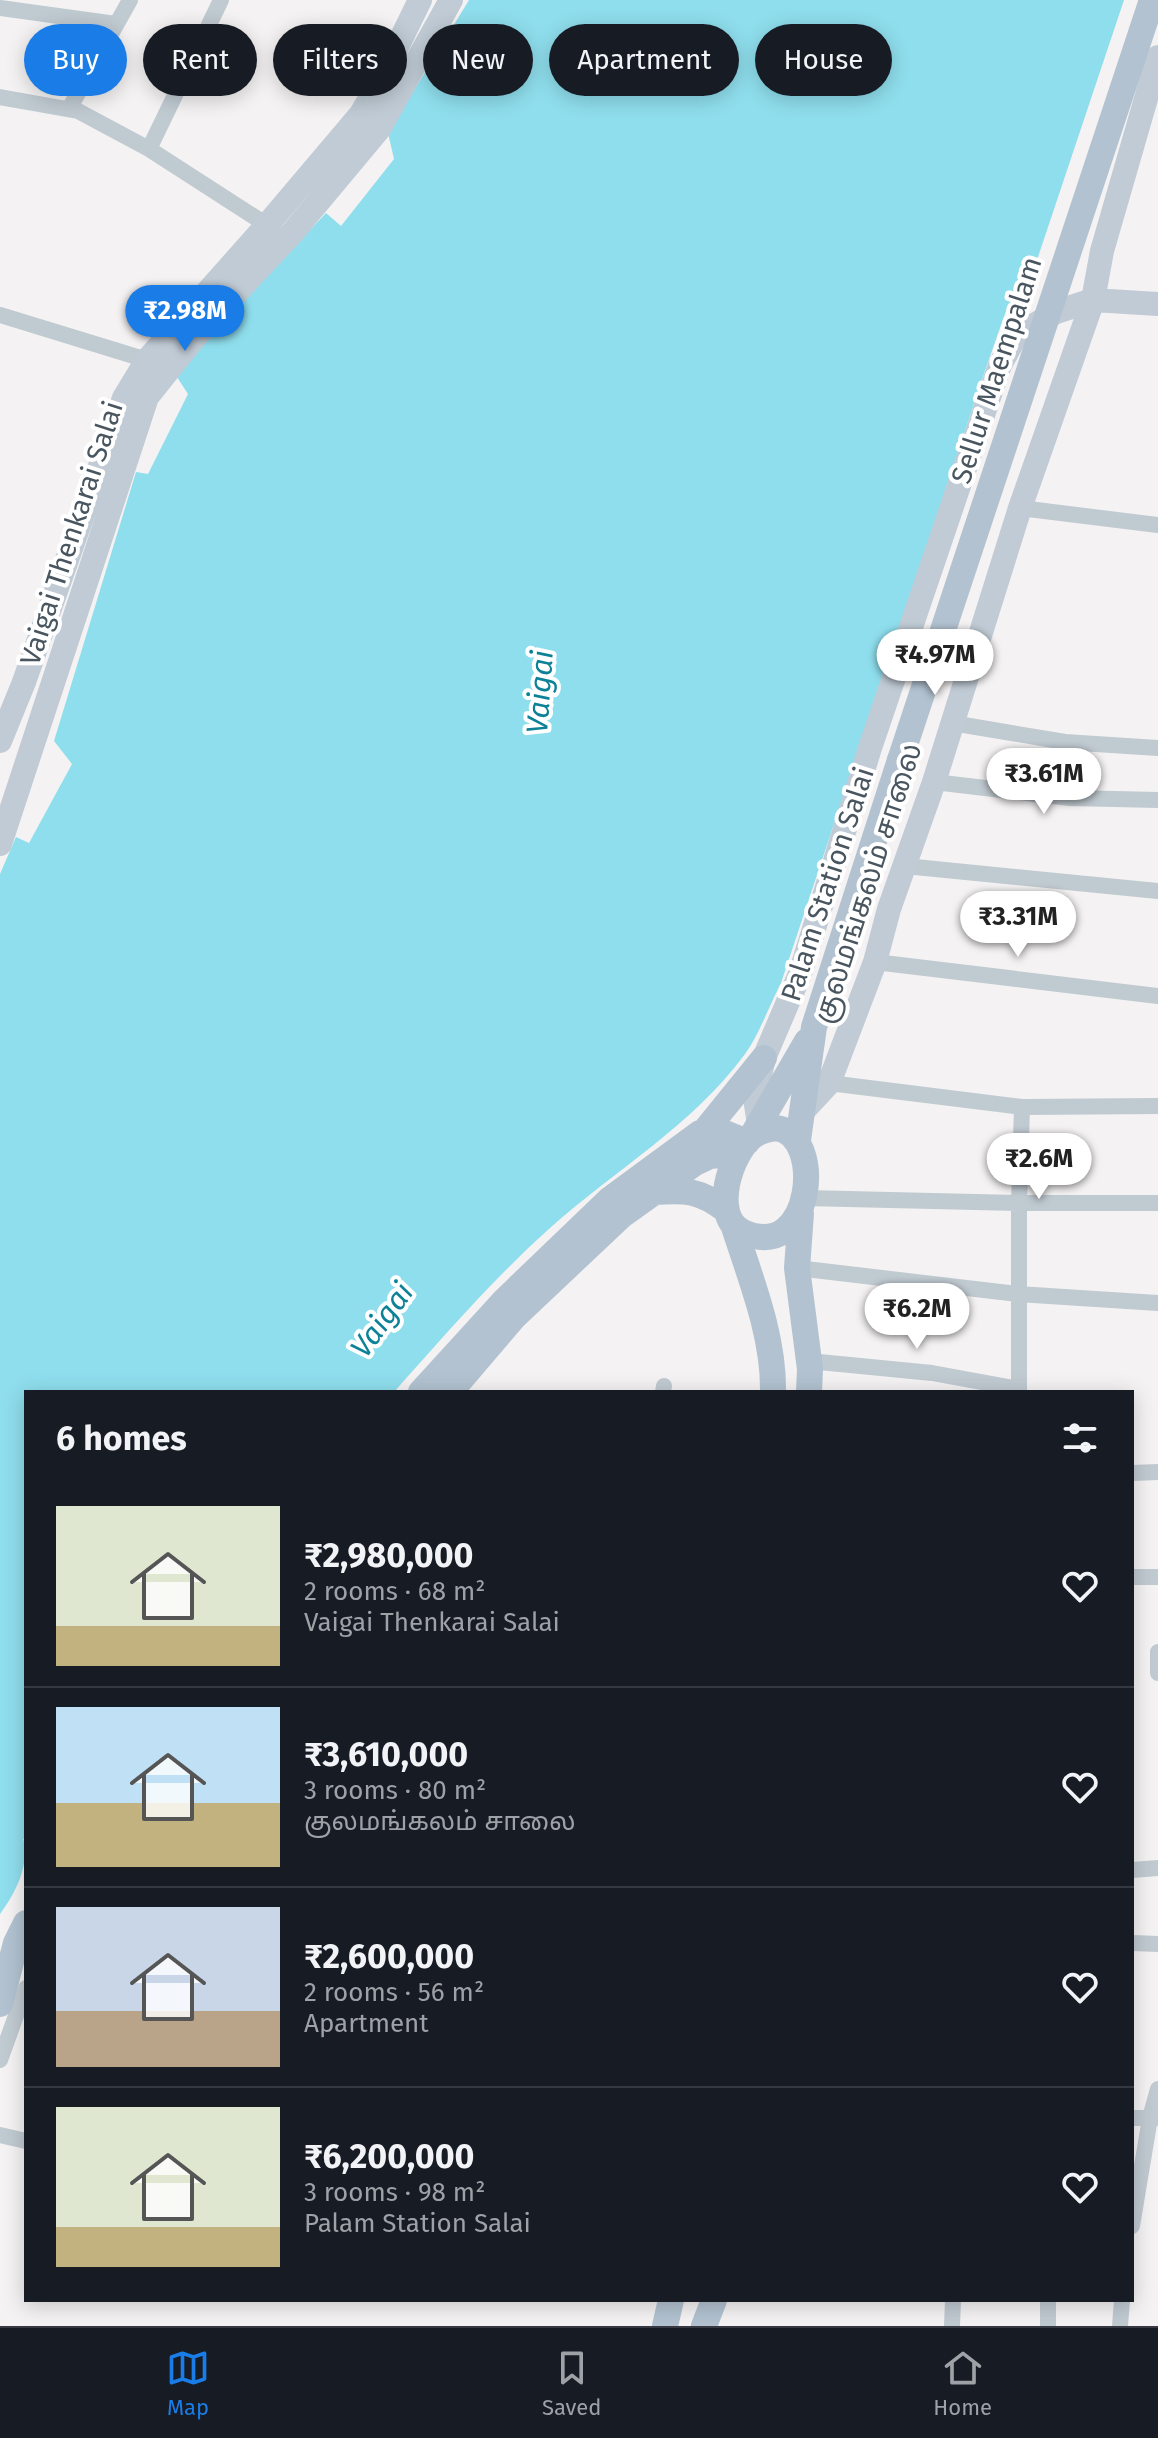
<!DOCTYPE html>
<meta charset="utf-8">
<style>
body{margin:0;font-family:"Fira Sans","Noto Sans Tamil",sans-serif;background:#20242c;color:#f1f3f6;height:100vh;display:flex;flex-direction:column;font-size:30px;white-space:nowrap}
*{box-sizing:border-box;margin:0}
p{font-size:26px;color:#9ea1a6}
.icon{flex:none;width:44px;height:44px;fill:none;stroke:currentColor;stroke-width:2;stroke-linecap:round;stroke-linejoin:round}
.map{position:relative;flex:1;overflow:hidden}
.panel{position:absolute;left:24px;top:1390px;width:1110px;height:912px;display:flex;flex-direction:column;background:#171b24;border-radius:0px;box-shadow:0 4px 20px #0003}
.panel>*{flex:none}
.guide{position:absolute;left:24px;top:24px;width:1110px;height:72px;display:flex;gap:16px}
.price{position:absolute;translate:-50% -68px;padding:0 18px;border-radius:28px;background:#fff;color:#222;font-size:26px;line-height:52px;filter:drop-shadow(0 2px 4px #0008)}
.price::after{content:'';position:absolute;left:50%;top:48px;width:24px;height:18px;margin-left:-12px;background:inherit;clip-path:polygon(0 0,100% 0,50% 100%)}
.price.current{background:#1a7ce6;color:#fff}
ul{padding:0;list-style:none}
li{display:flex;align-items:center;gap:24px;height:200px;padding:0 32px}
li+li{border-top:2px solid #363941}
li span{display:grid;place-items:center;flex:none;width:224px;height:160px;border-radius:0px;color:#555}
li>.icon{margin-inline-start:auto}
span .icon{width:96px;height:96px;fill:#fffc;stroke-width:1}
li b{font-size:34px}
h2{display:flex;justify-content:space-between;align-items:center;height:96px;padding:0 32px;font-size:34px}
.chip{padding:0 28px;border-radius:36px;background:#171b24;box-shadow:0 4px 20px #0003;font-size:28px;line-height:72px}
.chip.current{background:#1a7ce6;color:#fff}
.menu{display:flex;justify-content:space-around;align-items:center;height:112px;border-top:2px solid #363941;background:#171b24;font-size:22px;color:#9ea1a6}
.menu a{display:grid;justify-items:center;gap:4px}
.menu .current{color:#1a7ce6}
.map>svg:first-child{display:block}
.water{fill:#8fdeed}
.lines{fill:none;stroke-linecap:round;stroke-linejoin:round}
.street{stroke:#c0cad1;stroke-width:16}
.secondary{stroke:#c0cbd5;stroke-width:24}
.primary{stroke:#b2c2d0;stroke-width:26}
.primary-bridge{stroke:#b2c2d0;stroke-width:26}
.labels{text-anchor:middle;stroke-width:8;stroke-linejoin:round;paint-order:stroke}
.street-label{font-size:28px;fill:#495660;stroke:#fff}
.water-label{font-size:30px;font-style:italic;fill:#0d8197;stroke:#fff}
</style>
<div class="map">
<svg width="1158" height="2326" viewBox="0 0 1158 2326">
<rect width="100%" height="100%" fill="#f4f2f2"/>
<!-- water -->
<path class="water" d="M469 0H1124L1032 275 1006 311 987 365 781 983C769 1006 760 1033 745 1054 693 1125 615 1170 550 1228 494 1278 444 1336 394 1392H26V1836L23 1840 26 1842C26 1870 17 1891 0 1914V874L16 837 29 843 72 764 54 741 136 472 148 474 188 394 175 374 326 213 341 226 394 159 388 133Z"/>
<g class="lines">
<!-- street -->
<path class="street" d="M0 8 116 24
M0 97 78 111 149 149 267 225
M69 109 130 0
M149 149 221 0
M0 315 147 360
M1020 508 1158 525
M952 723 1065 742 1158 748
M934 782 1070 798 1158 800
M905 866 1158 891
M875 962 1158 996
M829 1083 1022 1107
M805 1198 1019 1203H1158
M797 1268 1018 1294 1158 1303
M809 1361 932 1373 1019 1389
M663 1392 664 1386
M1019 1392V1203L1022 1107 1158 1106
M1132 1473 1158 1472
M1132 1577H1158
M1158 1652V1673
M1132 1870 1158 1868
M1132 1943 1158 1944
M0 2060 26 1988
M1132 2118H1158
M0 2135 26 2141
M1132 2226 1150 2118 1158 2089
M1048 2300V2326
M952 2326 953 2300
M1120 2326 1122 2300"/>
<!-- secondary -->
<path class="secondary" d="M0 741 24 682 124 398 147 360 267 225 361 114 380 82 420 0
M0 844 147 397 195 337 293 232 379 129 451 0
M803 1111 829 1083 875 962 889 909 934 782 1020 508 1093 300 1102 251 1158 57
M759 1125 755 1098 764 1058 800 974 870 748 1000 365 1016 336 1056 312 1093 300 1158 304"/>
<!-- primary -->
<path class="primary" d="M776 1128C825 1133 814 1264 743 1232 710 1217 730 1153 753 1136 760 1131 768 1129 776 1128Z
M704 1132 764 1058
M752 1136 807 1041
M798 1140 814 1027 900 760
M654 1192C687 1190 699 1190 726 1210
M801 1213 797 1268 810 1369 809 1392
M734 1227C751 1280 774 1336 773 1392
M421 1392 505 1300 609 1200 700 1133 715 1129 747 1142
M450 1392 514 1317 621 1216 695 1163 710 1156 739 1153
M0 2004 16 1943 26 1923
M665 2326 671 2300
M704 2326 714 2300"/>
<!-- primary-bridge -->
<path class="primary-bridge" d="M900 760 1152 0"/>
</g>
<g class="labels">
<!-- street labels -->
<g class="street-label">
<text transform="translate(996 370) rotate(-72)" y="10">Sellur Maempalam</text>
<text transform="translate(71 533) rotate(-72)" y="10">Vaigai Thenkarai Salai</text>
<text transform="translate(867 883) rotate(-72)" y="10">குலமங்கலம் சாலை</text>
<text transform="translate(827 884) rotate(-72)" y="10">Palam Station Salai</text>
</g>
<!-- water labels -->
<g class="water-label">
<text transform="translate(540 692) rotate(-86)" y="10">Vaigai</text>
<text transform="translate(382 1320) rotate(-54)" y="10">Vaigai</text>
</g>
</g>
</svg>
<b class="price current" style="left:185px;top:353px">₹2.98M</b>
<b class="price" style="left:935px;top:697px">₹4.97M</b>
<b class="price" style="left:1044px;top:816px">₹3.61M</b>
<b class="price" style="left:1018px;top:959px">₹3.31M</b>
<b class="price" style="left:1039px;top:1201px">₹2.6M</b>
<b class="price" style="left:917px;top:1351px">₹6.2M</b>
<div class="guide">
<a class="chip current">Buy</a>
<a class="chip">Rent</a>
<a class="chip">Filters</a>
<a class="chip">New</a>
<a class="chip">Apartment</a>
<a class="chip">House</a>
</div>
<section class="panel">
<h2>6 homes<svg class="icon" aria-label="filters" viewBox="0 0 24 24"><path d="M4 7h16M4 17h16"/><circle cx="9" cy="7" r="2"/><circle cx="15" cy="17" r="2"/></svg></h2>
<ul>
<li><span style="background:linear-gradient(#dfe7d0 75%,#c2b280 0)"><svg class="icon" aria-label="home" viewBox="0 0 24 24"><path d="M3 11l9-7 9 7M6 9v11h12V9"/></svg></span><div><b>₹2,980,000</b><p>2 rooms · 68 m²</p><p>Vaigai Thenkarai Salai</p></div><svg class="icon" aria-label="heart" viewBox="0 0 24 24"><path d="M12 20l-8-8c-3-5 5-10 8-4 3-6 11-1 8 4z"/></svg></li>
<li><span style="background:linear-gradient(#bfe0f5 60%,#c2b280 0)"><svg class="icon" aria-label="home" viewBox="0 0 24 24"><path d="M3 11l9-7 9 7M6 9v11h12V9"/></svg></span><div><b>₹3,610,000</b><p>3 rooms · 80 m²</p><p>குலமங்கலம் சாலை</p></div><svg class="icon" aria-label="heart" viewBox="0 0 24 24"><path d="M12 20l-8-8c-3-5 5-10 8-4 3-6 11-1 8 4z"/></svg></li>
<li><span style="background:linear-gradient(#c9d6e8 65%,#b9a48a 0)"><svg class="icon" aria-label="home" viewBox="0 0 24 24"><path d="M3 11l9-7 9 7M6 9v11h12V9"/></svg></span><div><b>₹2,600,000</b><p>2 rooms · 56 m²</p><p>Apartment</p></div><svg class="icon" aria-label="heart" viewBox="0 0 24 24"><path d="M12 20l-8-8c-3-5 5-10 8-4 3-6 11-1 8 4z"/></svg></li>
<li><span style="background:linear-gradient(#dfe7d0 75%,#c2b280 0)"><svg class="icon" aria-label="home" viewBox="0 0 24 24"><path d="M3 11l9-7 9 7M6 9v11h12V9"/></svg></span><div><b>₹6,200,000</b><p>3 rooms · 98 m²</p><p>Palam Station Salai</p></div><svg class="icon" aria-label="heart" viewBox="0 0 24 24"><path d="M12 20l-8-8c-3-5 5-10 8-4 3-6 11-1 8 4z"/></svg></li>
</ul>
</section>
</div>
<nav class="menu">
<a class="current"><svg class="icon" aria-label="map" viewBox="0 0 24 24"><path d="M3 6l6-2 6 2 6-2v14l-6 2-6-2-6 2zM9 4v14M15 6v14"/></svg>Map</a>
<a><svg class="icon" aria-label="saved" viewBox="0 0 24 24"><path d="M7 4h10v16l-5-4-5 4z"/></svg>Saved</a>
<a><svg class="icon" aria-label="home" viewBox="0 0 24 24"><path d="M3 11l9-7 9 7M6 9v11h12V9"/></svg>Home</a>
</nav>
